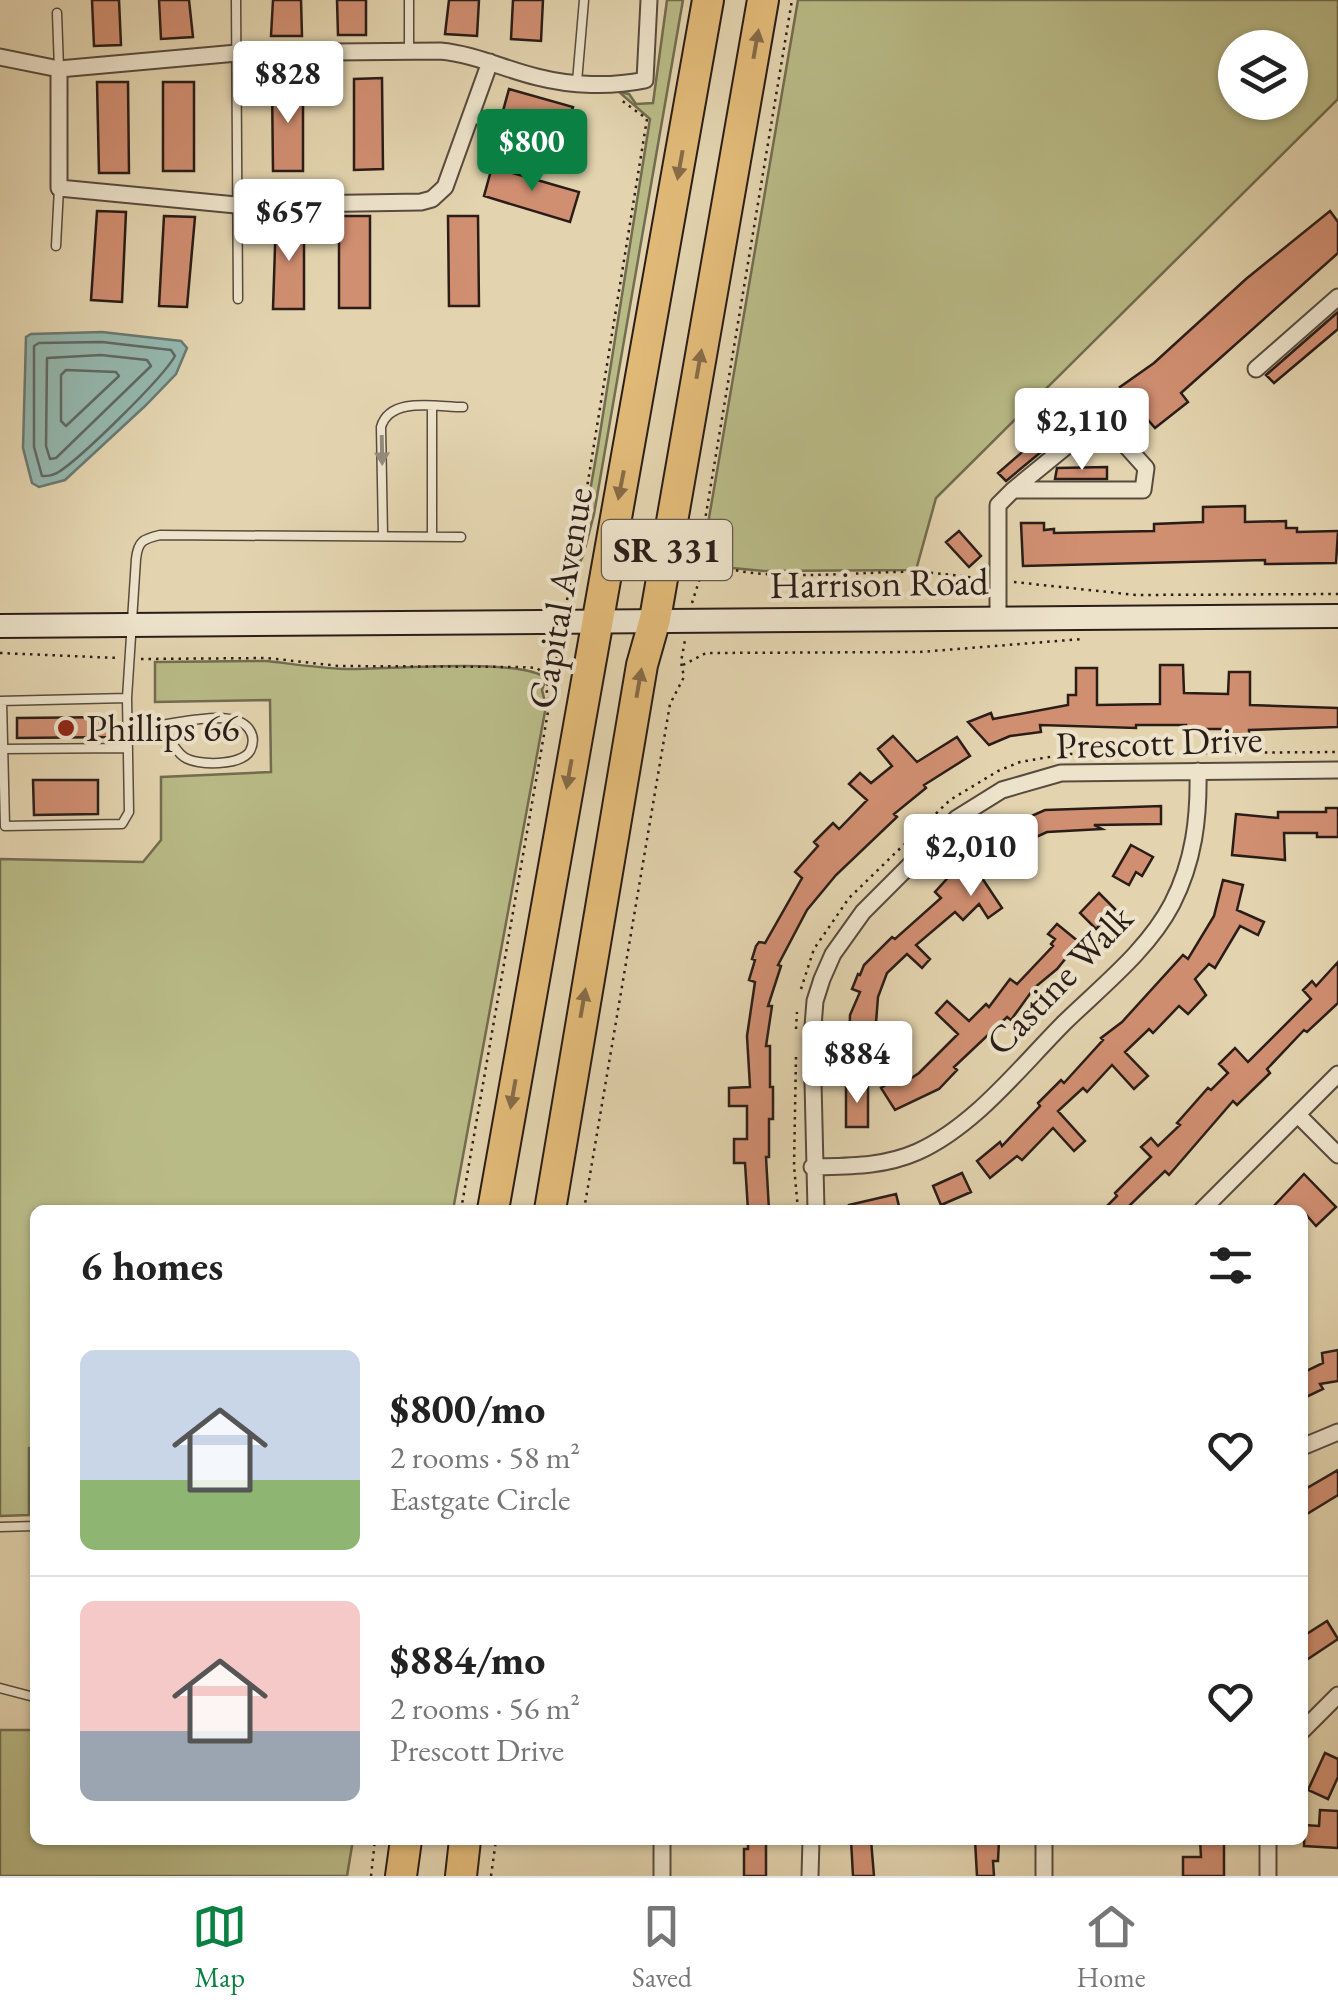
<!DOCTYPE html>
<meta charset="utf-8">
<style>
body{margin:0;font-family:"EB Garamond",serif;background:#f2f2f2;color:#222;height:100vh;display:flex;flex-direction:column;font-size:38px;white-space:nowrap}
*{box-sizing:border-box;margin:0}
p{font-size:32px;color:#767676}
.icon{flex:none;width:55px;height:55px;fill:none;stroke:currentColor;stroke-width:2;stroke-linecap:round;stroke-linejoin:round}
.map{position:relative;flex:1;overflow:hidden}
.details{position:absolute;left:30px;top:1205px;width:1278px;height:640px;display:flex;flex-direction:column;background:#fff;border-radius:15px;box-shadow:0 2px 8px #0004}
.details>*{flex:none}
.controls{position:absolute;left:1218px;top:30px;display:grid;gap:20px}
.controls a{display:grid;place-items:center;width:90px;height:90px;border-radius:50%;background:#fff;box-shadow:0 2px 8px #0004;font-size:50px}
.price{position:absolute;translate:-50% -85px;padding:0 22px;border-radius:10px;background:#fff;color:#222;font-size:32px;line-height:65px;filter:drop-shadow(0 2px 5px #0008)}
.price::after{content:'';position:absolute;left:50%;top:60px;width:30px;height:22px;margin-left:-15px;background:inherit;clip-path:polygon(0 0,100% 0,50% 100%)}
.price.selected{background:#0b8043;color:#fff}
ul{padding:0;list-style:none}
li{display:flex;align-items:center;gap:30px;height:250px;padding:0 50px}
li+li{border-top:2px solid #e0e0e0}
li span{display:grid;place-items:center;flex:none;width:280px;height:200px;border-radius:15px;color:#555}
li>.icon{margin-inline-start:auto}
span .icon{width:120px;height:120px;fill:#fffc;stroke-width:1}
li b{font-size:42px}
h2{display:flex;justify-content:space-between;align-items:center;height:120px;padding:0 50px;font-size:42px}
.tab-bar{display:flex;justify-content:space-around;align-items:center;height:140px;border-top:2px solid #e0e0e0;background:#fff;font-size:28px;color:#767676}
.tab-bar a{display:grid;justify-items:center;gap:5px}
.tab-bar .selected{color:#0b8043}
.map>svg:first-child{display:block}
.green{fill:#b9bb87;stroke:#726c50;stroke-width:2.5;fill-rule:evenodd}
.water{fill:#95b8af;stroke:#6a7a73;stroke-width:2.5}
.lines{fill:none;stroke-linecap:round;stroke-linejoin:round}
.shore{stroke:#606a64;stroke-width:2.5}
.building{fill:#d18f72;stroke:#2a1d18;stroke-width:2.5}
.lane-casing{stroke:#584b3e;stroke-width:11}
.street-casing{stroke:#584b3e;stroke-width:19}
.secondary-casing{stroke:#2a1d18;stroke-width:26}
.highway-casing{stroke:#2a1d18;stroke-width:34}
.path{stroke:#2a1d18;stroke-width:2.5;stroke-dasharray:2.5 5;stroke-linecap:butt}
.lane{stroke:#ede3cb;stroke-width:8}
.street{stroke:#ede3cb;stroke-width:15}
.secondary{stroke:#ede3cb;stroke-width:22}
.highway{stroke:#e2ba78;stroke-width:30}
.oneway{fill:#866c48}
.oneway2{fill:#958a7a}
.poi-dot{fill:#8f2418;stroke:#ede3cb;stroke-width:4}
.labels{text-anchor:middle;stroke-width:8;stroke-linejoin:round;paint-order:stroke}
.shield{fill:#ede3cb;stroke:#64584e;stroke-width:2.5}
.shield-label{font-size:35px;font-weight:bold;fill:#2a1d18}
.street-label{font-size:38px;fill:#2a1d18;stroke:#ede3cb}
.poi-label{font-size:38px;fill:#2a1d18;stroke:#ede3cb;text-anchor:start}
</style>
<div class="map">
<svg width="1338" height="1876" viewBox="0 0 1338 1876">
<rect width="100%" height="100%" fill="#e3d4af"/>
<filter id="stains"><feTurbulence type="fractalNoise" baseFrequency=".002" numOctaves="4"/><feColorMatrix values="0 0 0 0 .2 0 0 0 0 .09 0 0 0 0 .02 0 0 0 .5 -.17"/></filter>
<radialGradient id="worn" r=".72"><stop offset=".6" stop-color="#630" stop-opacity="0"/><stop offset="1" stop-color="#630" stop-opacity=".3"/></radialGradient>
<!-- green -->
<path class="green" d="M667 0H683L594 514 583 556 576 570 571 562 589 497 598 446 650 119 619 92 629 94 636 104 653 103Z
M798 0H1338V99L936 498 916 570 764 571 732 568 712 560 704 547ZM1235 48H1290V102H1235Z
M267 661C293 664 319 668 345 669 386 670 518 657 546 678L542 690 546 706 453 1210H35V1447L29 1448V1515L0 1516V859L143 862 161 840V777L271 772 270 700 155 702V662Z
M0 1730H35V1840H353L347 1876H0Z"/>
<!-- water -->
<path class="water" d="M102 332 181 341 187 348 176 374 145 406 65 480 39 487 32 483 23 448 26 337 31 334Z"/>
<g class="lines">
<!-- shore -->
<path class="shore" d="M102 342 171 350 175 356C162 379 79 460 57 473 50 476 49 476 42 476L34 447V346L39 343Z
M101 355 147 360 151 366 56 458 50 459 46 446 47 358Z
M66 370 116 372 119 376 66 426 61 421V375Z"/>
</g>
<!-- building -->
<path class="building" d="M92 0H119L121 45 94 46Z
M159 0H189L193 37 161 39Z
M273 0H301L302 36H271Z
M337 0H366V35H338Z
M449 0H479L477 36 445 34Z
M513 0H543L541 41 511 39Z
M382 78 383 169 354 170V79Z
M97 82H128L129 173H99Z
M163 82H194V171H163Z
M272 82H303V171H273Z
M509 89 573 107 567 129 503 111Z
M492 167 579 192 570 222 484 196Z
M97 211 126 212 122 302 91 300Z
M1330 211 1338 222V253L1181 393 1188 402 1155 428 1120 387 1154 363 1246 279Z
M164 216 195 217 187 307 159 306Z
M339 216H370V308H339Z
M448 216H478L479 306H449Z
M276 217H304V309H273Z
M1338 312V329L1274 383 1266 375Z
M1090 393 1099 404 1006 481 998 473Z
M1107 467V479H1055L1057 468Z
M1245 506V522L1286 521V528H1297V532L1338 531 1336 563 1265 564V560L1023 566 1021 523H1044V530L1054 529V533L1154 531V524L1203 522V507Z
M959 531 981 556 969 567 946 542Z
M1160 665H1183L1184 693 1228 694 1229 672H1250V705L1338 708V727L1249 730V743H1228V729H1186V725H1136V728L1040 725 1041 732 1010 736 989 745 968 722 991 713 993 719 1068 705V695H1076V668H1097V705L1160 704Z
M114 717 115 737 17 738V718Z
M893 736 917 762 957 737 970 756 924 785 926 788 894 814 897 817 836 875 807 910 778 965 781 966 768 1006H772L766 1046H770V1087H773V1119H769V1157H766L769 1210H748L745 1163H734V1139H747V1106H729V1088L750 1087 747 1036 755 982 749 980 755 960 752 959 756 946 759 942 765 943 802 878 795 872 818 846 814 842 833 823 839 829 867 800 849 784 860 773 871 783 892 766 878 749Z
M33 780H98V814L34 815Z
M1161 806V824L1094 825 1102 829 1047 832 1005 851 982 878 1002 908 988 918 979 904 963 920 955 912 916 945 930 959 922 968 907 954 887 973 878 997 874 1049 849 1048 850 1015 860 992 852 989 858 974 860 975 864 965 892 937 895 939 941 898 935 892 986 836 1045 810Z
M1326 808H1338V837H1317V833H1284L1285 860 1232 855 1236 814 1278 818V812H1326Z
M1131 845 1153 857 1142 876 1136 872 1129 885 1113 876Z
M1223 880 1243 885 1237 910 1264 922 1258 935 1240 926 1215 968 1209 964 1195 979 1206 995 1188 1014 1179 1006 1153 1033 1149 1029 1125 1052 1148 1076 1134 1089 1112 1065 1087 1092 1083 1088 1058 1111 1085 1141 1074 1151 1053 1128 1022 1160 1017 1156 990 1178 977 1161 1000 1142 1002 1146 1040 1106 1038 1103 1061 1080 1064 1083 1103 1040 1101 1038 1122 1022 1183 955 1188 959 1214 916Z
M1099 893 1115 909 1096 929 1080 913Z
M1057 924 1079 942 1057 969 1034 988 1011 1020 1007 1017 954 1067 957 1070 939 1089 895 1110 881 1088 898 1077 902 1084 919 1073 958 1034 936 1013 947 1001 969 1021 986 1004 989 1007 1010 979 1017 984 1053 946 1051 944 1055 939 1048 934Z
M1338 962V1003L1307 1032 1304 1030 1267 1069 1270 1073 1237 1105 1233 1101 1169 1175 1165 1171 1125 1210H1103L1117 1196 1115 1193 1151 1157 1141 1147 1151 1138 1158 1146 1180 1125 1177 1123 1208 1088 1211 1090 1228 1073 1219 1064 1235 1048 1248 1062 1311 999 1303 990 1312 981 1316 986Z
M868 1084V1127H846V1085Z
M962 1173 971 1192 941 1205 933 1186Z
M1304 1174 1336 1207 1316 1226 1302 1210H1270Z
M896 1194 900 1210H850L849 1205Z
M1338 1350V1381L1320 1384 1323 1389 1302 1399V1373L1323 1363 1322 1353Z
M1338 1470V1495L1302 1517V1491Z
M1327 1621 1338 1639 1302 1663V1637Z
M1325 1753 1338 1759V1777L1328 1799 1308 1790Z
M1320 1810 1338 1811V1848L1304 1846 1305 1825 1319 1826Z
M851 1840H871L874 1876H853Z
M975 1840H999L998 1861H993L994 1876H977Z
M1200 1840H1224V1876H1183V1857H1201Z
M748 1842 766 1843V1876H744V1849H748Z"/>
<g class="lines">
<defs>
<path id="lane" d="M236 0 238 299
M409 0V52
M57 13 59 69
M577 82 584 0
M470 117 580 155
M56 246 59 188
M383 536 381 427C390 396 437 407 463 407
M432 536V407
M0 701 127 698 136 559C138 541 143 539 160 535L461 537
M2 701 5 826 122 824 129 812 127 698
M128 725C138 724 149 726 159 725 181 723 234 708 249 729 254 736 254 743 250 751 241 766 197 766 184 757 174 750 168 735 161 725
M3 749 128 748
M0 1527 35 1526
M0 1688 34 1697"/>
<path id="street" d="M0 57 59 69 237 53 440 51C474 54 504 69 537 77 572 86 611 87 645 80L649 0
M59 69V188L236 205 421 202 432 199 445 187 490 62
M1256 369 1338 297
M998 616V505L1013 490H1143L1146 468 1101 418 1013 490
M1298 1115 1338 1155
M812 1167C848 1166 883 1167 917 1152 975 1126 1021 1066 1065 1022 1102 986 1148 950 1172 904 1194 861 1199 818 1198 771
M816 1210 812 1039 815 1001 822 979 833 954 863 912 957 818 1002 790 1061 773 1338 770
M1202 1210 1338 1074
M1302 1447 1338 1432
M1302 1731 1338 1695
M662 1876V1840
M810 1876 811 1840
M1044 1876V1840
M1268 1876V1840"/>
<path id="secondary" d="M0 626 1338 616"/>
<path id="highway" d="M493 1210 708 0
M550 1210 642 665 655 619 763 0
M401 1876 406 1840
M461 1876 465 1840"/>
</defs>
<!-- lane casing -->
<use href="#lane" class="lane-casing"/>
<!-- street casing -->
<use href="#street" class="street-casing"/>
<!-- secondary casing -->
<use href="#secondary" class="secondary-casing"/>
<!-- highway casing -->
<use href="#highway" class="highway-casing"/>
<!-- path -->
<path class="path" d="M708 560C746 586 868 570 919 572 940 573 961 576 982 579
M1014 582 1136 595 1338 594
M567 600 572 576 567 563 584 506 647 119 621 100
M692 603 706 559 702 538 792 0
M0 653 118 658
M141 659 267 658 339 666 521 667 537 668 549 678
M683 665 706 653 920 652 1082 639
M801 989 814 949 849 898 950 800 998 771 1020 762 1067 754 1338 752
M796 1029 797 1012
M796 1057 794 1166 798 1210
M461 1210 549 706 546 686 554 675 559 643
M584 1210 670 704 684 677 681 662 685 640
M371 1876 375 1840
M491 1876 496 1840"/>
<!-- lane -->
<use href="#lane" class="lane"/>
<!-- street -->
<use href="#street" class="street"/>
<!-- secondary -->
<use href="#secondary" class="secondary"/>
<!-- highway -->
<use href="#highway" class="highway"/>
</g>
<!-- one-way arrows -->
<defs><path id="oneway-solid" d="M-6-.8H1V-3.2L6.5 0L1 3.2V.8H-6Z" transform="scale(2.5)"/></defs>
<g class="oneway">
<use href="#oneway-solid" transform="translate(756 44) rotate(-80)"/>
<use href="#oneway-solid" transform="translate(680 165) rotate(100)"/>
<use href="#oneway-solid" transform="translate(699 364) rotate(-80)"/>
<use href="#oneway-solid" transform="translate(621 485) rotate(101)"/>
<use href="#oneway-solid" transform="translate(639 683) rotate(-80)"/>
<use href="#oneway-solid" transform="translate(569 774) rotate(100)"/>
<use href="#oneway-solid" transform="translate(583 1003) rotate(-80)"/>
<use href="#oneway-solid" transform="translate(513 1094) rotate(100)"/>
</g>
<use class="oneway2" href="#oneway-solid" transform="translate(382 450) rotate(89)"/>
<!-- markers -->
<circle class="poi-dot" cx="66" cy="728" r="10"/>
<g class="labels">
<!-- shield labels -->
<rect class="shield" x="602" y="520" width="130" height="60" rx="8"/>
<g class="shield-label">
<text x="667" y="562">SR 331</text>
</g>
<!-- street labels -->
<g class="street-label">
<text transform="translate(879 583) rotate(-1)" y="13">Harrison Road</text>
<text transform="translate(560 598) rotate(-80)" y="13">Capital Avenue</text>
<text transform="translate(1159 742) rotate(-2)" y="13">Prescott Drive</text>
<text transform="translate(1059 980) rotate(-46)" y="13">Castine Walk</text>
</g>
<!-- poi labels -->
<g class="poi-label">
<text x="86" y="741">Phillips 66</text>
</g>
</g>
<rect width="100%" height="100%" filter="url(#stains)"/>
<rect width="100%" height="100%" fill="url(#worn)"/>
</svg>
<div class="controls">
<a><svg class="icon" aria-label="layers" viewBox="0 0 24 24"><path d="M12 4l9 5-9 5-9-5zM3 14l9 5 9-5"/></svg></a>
</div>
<b class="price" style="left:288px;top:126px">$828</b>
<b class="price selected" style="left:532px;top:194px">$800</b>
<b class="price" style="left:289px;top:264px">$657</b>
<b class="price" style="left:1082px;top:473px">$2,110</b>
<b class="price" style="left:971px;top:899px">$2,010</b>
<b class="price" style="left:857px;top:1106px">$884</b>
<section class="details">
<h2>6 homes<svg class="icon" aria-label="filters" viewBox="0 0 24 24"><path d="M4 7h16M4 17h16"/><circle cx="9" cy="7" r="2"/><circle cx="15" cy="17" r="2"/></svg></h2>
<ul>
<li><span style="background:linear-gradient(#c9d6e8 65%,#8fb573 0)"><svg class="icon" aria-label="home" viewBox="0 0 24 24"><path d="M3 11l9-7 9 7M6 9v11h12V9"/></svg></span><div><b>$800/mo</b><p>2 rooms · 58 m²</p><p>Eastgate Circle</p></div><svg class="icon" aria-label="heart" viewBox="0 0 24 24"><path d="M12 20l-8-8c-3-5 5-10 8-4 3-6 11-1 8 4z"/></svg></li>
<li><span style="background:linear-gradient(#f6c9c9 65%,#9aa5b1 0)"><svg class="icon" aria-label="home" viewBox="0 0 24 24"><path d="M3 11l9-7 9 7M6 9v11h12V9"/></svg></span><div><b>$884/mo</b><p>2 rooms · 56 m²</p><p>Prescott Drive</p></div><svg class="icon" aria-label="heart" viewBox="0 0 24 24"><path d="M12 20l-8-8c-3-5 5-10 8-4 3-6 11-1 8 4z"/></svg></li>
</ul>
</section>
</div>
<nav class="tab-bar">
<a class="selected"><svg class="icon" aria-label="map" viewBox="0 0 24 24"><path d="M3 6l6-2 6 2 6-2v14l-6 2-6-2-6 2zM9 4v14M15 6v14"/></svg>Map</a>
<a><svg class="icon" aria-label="saved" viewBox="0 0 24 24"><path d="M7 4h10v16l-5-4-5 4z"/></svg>Saved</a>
<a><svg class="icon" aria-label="home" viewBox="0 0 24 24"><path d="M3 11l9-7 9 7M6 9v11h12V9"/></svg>Home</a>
</nav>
